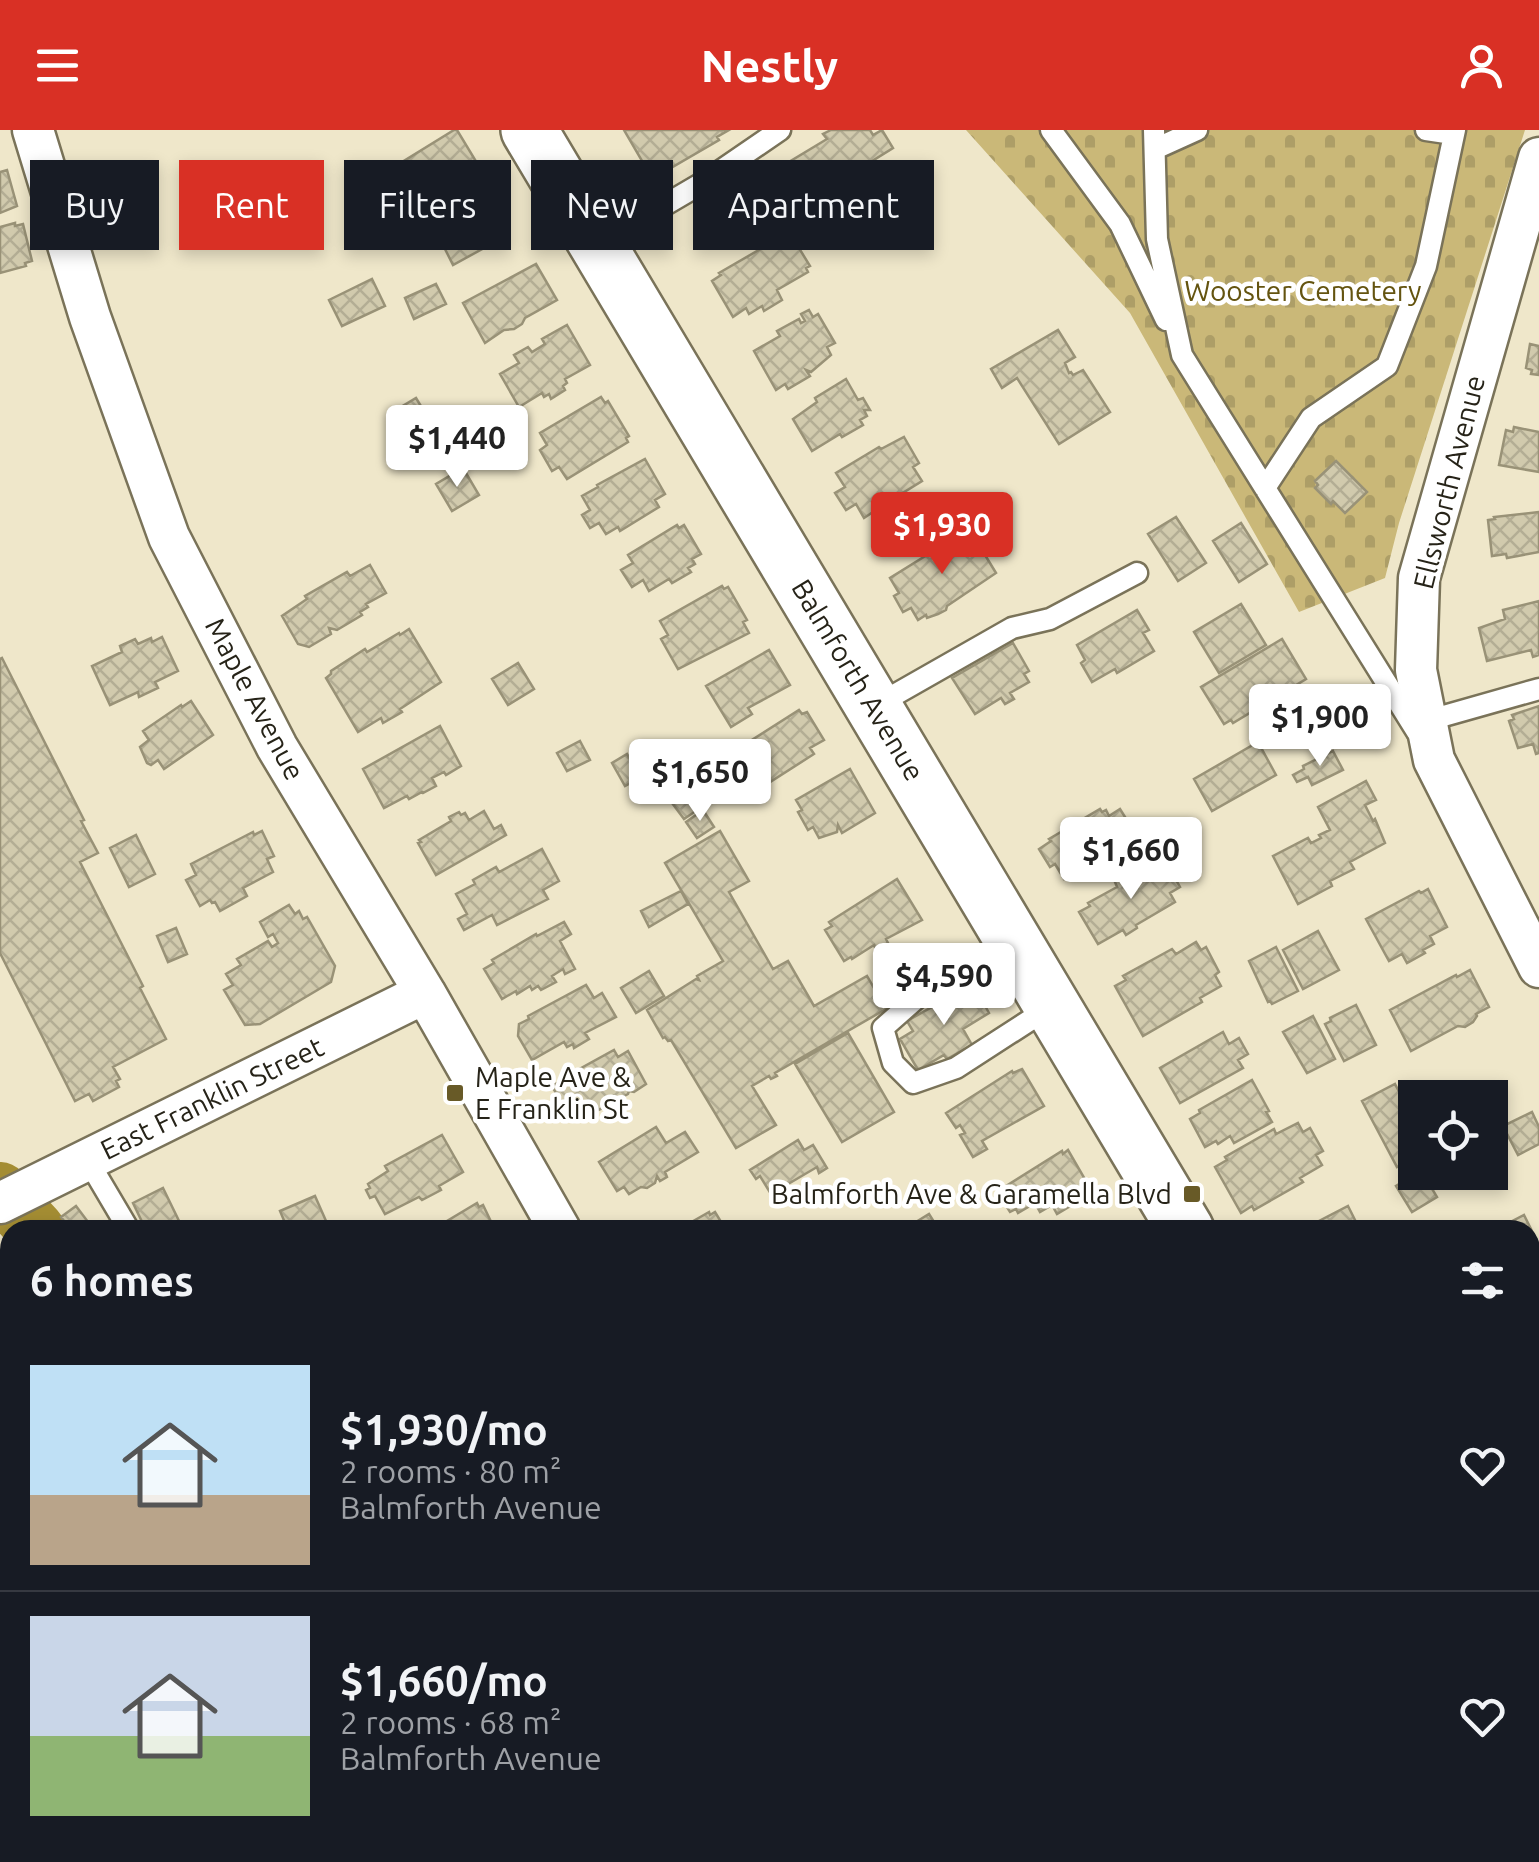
<!DOCTYPE html>
<meta charset="utf-8">
<style>
body{margin:0;font-family:Ubuntu,sans-serif;background:#20242c;color:#f1f3f6;height:100vh;display:flex;flex-direction:column;font-size:38px;white-space:nowrap}
*{box-sizing:border-box;margin:0}
p{font-size:32px;color:#9ea1a6}
.icon{flex:none;width:55px;height:55px;fill:none;stroke:currentColor;stroke-width:2;stroke-linecap:round;stroke-linejoin:round}
.map{position:relative;flex:1;overflow:hidden}
.details{position:absolute;left:0px;top:1090px;width:1540px;height:642px;display:flex;flex-direction:column;background:#171b24;border-radius:30px 30px 0 0;box-shadow:0 5px 15px #0003}
.details>*{flex:none}
.top-card{position:absolute;left:30px;top:30px;width:1000px;height:90px;display:flex;gap:20px}
.buttons{position:absolute;left:1398px;top:950px;display:grid;gap:20px}
.buttons a{display:grid;place-items:center;width:110px;height:110px;border-radius:0px;background:#171b24;box-shadow:0 5px 15px #0003;font-size:50px}
.price{position:absolute;translate:-50% -85px;padding:0 22px;border-radius:10px;background:#fff;color:#222;font-size:32px;line-height:65px;filter:drop-shadow(0 2px 5px #0008)}
.price::after{content:'';position:absolute;left:50%;top:60px;width:30px;height:22px;margin-left:-15px;background:inherit;clip-path:polygon(0 0,100% 0,50% 100%)}
.price.current{background:#d93025;color:#fff}
ul{padding:0;list-style:none}
li{display:flex;align-items:center;gap:30px;height:250px;padding:0 30px}
li+li{border-top:2px solid #363941}
li span{display:grid;place-items:center;flex:none;width:280px;height:200px;border-radius:0px;color:#555}
li>.icon{margin-inline-start:auto}
span .icon{width:120px;height:120px;fill:#fffc;stroke-width:1}
li b{font-size:42px}
h2{display:flex;justify-content:space-between;align-items:center;height:120px;padding:0 30px;font-size:42px}
.chip{padding:0 35px;border-radius:0px;background:#171b24;box-shadow:0 5px 15px #0003;font-size:35px;line-height:90px}
.chip.current{background:#d93025;color:#fff}
header{display:flex;justify-content:space-between;align-items:center;height:130px;padding:0 30px;background:#d93025;color:#fff;font-size:45px;font-weight:700}
.map>svg:first-child{display:block}
.cemetery{fill:url(#cemetery-stones)}
.lines{fill:none;stroke-linecap:round;stroke-linejoin:round}
.river{stroke:#a48d33;stroke-width:58}
.building{fill:url(#building-cross-hatch);stroke:#999277;stroke-width:2.5}
.lane-casing{stroke:#7a7359;stroke-width:25}
.street-casing{stroke:#7a7359;stroke-width:45}
.secondary-casing{stroke:#7a7359;stroke-width:60}
.lane{stroke:#fff;stroke-width:20}
.street{stroke:#fff;stroke-width:40}
.secondary{stroke:#fff;stroke-width:55}
.rail-casing{stroke:#948e79;stroke-width:11}
.rail{stroke:#fff;stroke-width:8;stroke-dasharray:22;stroke-linecap:butt}
.poi-dot{fill:#685a27;stroke:#fff;stroke-width:4}
.labels{text-anchor:middle;stroke-width:9;stroke-linejoin:round;paint-order:stroke}
.park-label{font-size:28px;fill:#645410;stroke:#fff}
.street-label{font-size:28px;fill:#262318;stroke:#fff}
.poi-label{font-size:28px;fill:#262318;stroke:#fff;text-anchor:start}
</style>
<header><svg class="icon" aria-label="menu" viewBox="0 0 24 24"><path d="M4 6h16M4 12h16M4 18h16"/></svg>Nestly<svg class="icon" aria-label="person" viewBox="0 0 24 24"><circle cx="12" cy="8" r="4"/><path d="M4 21q1-7 8-7t8 7"/></svg></header>
<div class="map">
<svg width="1539" height="1732" viewBox="0 0 1539 1732">
<defs>
<pattern id="cemetery-stones" width="16" height="16" patternUnits="userSpaceOnUse" patternTransform="scale(2.5)"><rect width="16" height="16" fill="#cab878"/><path d="M2 7V4a2 2 0 0 1 4 0v3zM10 15v-3a2 2 0 0 1 4 0v3z" fill="#ad9e67"/></pattern>
<pattern id="building-cross-hatch" width="8" height="8" patternUnits="userSpaceOnUse" patternTransform="scale(2.5)"><rect width="8" height="8" fill="#d1caad"/><path d="M0 0l8 8M0 8l8-8" fill="none" stroke="#b3ad94"/></pattern>
</defs>
<rect width="100%" height="100%" fill="#efe7ca"/>
<!-- cemetery -->
<path class="cemetery" d="M966 0H1525L1399 393 1385 448 1299 482 1130 183Z"/>
<g class="lines">
<!-- river -->
<path class="river" d="M0 1061 36 1100
M423 1732 425 1722"/>
</g>
<!-- building -->
<path class="building" d="M454 0H457L477 33 446 52 448 56 426 69 413 48 409 50 399 34Z
M624 0H729L717 7 719 10 657 46 653 40 649 43Z
M831 0H870L873 5 882 0 893 18 840 51 841 54 770 97 746 58 827 9 823 4Z
M371 33 386 58 372 66 357 41Z
M7 40 17 76 0 83V42Z
M495 62 509 89 499 94 506 106 453 135 445 119 447 118 434 91 446 86 448 81 481 63 483 67Z
M299 75 308 90 292 99 284 83Z
M15 93V96L23 94 32 131 25 133 26 136 0 143V97Z
M776 110 781 118 794 110 810 136 806 138 808 142 777 160 782 170 764 181 762 176 749 184 746 178 733 187 712 151 721 145 719 143Z
M536 134 557 170 525 188 522 194 514 199 504 200 485 213 463 173Z
M372 149 385 176 342 196 329 170Z
M436 154 446 174 414 189 405 168Z
M809 180 813 187 818 184 835 213 827 217 831 225 811 242 806 240 810 246 788 259 785 254 776 260 754 221 780 206 777 201 799 189 801 193 805 191 801 184Z
M567 195 590 235 565 249 567 253 563 256 565 260 551 269 549 264 544 267 542 263 519 277 500 244 519 233 514 225 528 217 532 222 545 214 542 209Z
M1058 200 1075 227 1065 233 1069 243 1071 242 1073 245 1083 240 1110 282 1059 314 1017 248 1002 258 991 239Z
M1530 214 1539 216V245L1531 244 1532 240 1526 238Z
M846 249 858 270 863 268 870 280H864L867 286 860 290 863 295 842 307 840 304 812 321 793 289 817 272 815 268Z
M601 267 605 273 608 271 629 306 626 308 628 312 567 349 559 337 552 341 540 320 547 315 540 303Z
M416 268 439 306 414 320 391 283Z
M1514 297 1539 302V342L1499 335 1506 300 1513 302Z
M904 307 919 333 913 337 922 351 893 369 899 378 882 389 876 380 864 388 856 374 846 380 835 363 845 357 836 343 879 317 881 319Z
M645 329 665 364 655 370 659 377 620 401 618 397 606 404 599 393 590 398 582 385 590 380 582 366 598 357 597 355Z
M1336 331 1367 362 1345 383 1333 371 1331 374 1315 358 1318 355 1315 351Z
M463 338 479 365 452 381 436 354Z
M1539 382V422L1507 428 1506 424 1492 426 1488 390 1495 389 1494 387Z
M1176 387 1206 433 1178 451 1148 404Z
M1241 393 1267 434 1239 452 1213 411Z
M677 395 679 398 684 395 701 424 692 429 695 434 688 438 691 442 672 453 669 449 649 461 643 450 632 457 621 440 633 433 628 425Z
M971 402 996 443 947 476 946 480 938 484 927 488 926 485 918 490 911 478 903 482 894 466 899 463 890 448 948 412 950 415Z
M370 435 386 463 366 474 368 477 360 482 362 485 337 500 329 498 331 504 309 517 298 514 282 486 307 469 305 466 347 442 350 446Z
M722 456 724 459 728 457 747 490 743 492 749 503 678 539 661 509 668 505 660 491Z
M1539 471V525L1533 527 1531 520 1487 531 1479 498 1505 489 1503 480Z
M1241 474 1266 515 1219 543 1194 502Z
M1137 480 1149 500 1143 503 1154 521 1117 543 1115 539 1092 552 1081 533 1085 530 1077 515Z
M409 499 441 552 400 579 402 582 383 593 381 588 358 602 326 548 331 544V541L365 519 367 522 399 503 400 505Z
M162 507 178 541 155 552 158 558 139 567 138 562 110 575 92 536 122 522 120 516 135 509 138 514 151 508 152 512Z
M1282 509 1306 549 1233 593 1231 590 1224 594 1201 557Z
M1013 513 1029 541 1024 544 1029 552 1010 563 1014 569 1005 574 1001 568 975 584 952 548Z
M769 520 790 555 748 578 752 584 731 597 706 556Z
M2 528 84 690 81 691 98 723 80 732 143 856 140 858 166 909 113 937 120 949 116 951 119 957 93 971 89 964 75 971 0 823V529Z
M518 533 534 559 508 575 492 549Z
M191 571 213 605 164 639 158 630 151 635 147 633 140 617 149 610 143 601 181 575 182 577Z
M1539 576V623L1536 624 1533 614 1518 618 1509 591 1514 589 1512 585Z
M799 580 802 584 807 582 824 610 810 618 814 624 745 668 722 629Z
M440 596 461 636 446 645 444 642 432 648 436 656 423 663 422 662 409 669 407 666 384 678 363 639Z
M580 611 590 630 567 641 557 623Z
M1258 612 1276 645 1212 681 1194 649Z
M1333 621 1343 640 1312 655 1308 647 1297 652 1293 645 1304 639 1303 636Z
M627 624 641 647 625 656 612 633Z
M681 633 706 674 684 689 655 650Z
M850 639 875 683 842 703 838 695 837 702 819 708 813 697 808 700 798 682 802 680 796 670Z
M1366 651 1376 670 1365 675 1373 691 1375 689 1385 713 1350 732 1354 739 1330 751 1332 756 1298 774 1273 726 1308 708 1311 713 1321 708 1319 705 1330 700 1318 677Z
M1100 679 1102 682 1106 680 1109 686 1120 679 1137 706 1118 717 1121 722 1102 733 1100 729 1096 732V737L1088 742 1080 739 1064 749 1055 734 1050 737 1039 719 1051 711 1049 709Z
M703 680 714 697 697 708 686 692Z
M484 681 494 699 501 695 506 705 436 745 418 713 421 712 419 710 451 691 449 687 459 682 461 685 465 683 469 690Z
M262 701 274 726 267 729 273 742 243 758 247 766 220 781 215 772 212 773 210 770 200 776 186 750 196 745 191 734 253 702 254 705Z
M720 701 749 751 729 762 773 839 788 831 814 876 867 846 886 879 775 943 777 946 771 949 769 946 752 956 776 995 736 1018 671 910 668 911 665 907 663 908 647 880 696 849 699 850 697 846 723 831 665 733Z
M136 705 155 744 129 757 110 718Z
M542 719 559 751 543 760 548 769 497 795 492 785 464 800 458 789 467 784 456 764 475 754 473 750 496 737 499 742Z
M1151 732 1167 734 1180 757 1170 763 1175 772 1136 795 1137 798 1126 805 1123 800 1098 814 1079 782 1090 776 1088 773 1117 757 1115 752Z
M897 749 922 790 886 809 888 813 876 820 874 815 852 829 851 827 844 831 825 800 832 796 829 792Z
M1428 759 1447 797 1430 806 1434 814 1423 820 1425 823 1407 833 1402 824 1389 831 1366 789 1419 761 1421 763Z
M681 761 688 774 649 797 641 781Z
M289 775 295 784 299 781 303 789 307 787 335 836 331 852 260 894 245 895 224 860 233 855 226 844 241 835 237 829 268 811 272 817 278 813 273 804 268 807 260 792Z
M564 792 571 804 560 811 575 839 565 844 563 839 552 846 556 852 541 860 538 856 532 860 530 856 517 864 516 861 502 869 484 839 494 833 492 830 536 804 537 806Z
M176 798 187 824 168 832 157 806Z
M1318 801 1339 840 1303 859 1283 820Z
M1196 812 1201 820 1206 817 1219 842 1215 845 1221 856 1200 868 1202 872 1143 906 1115 856 1126 850 1123 846 1172 819 1176 824Z
M1276 817 1298 861 1272 874 1270 871 1268 872 1249 831Z
M1470 840 1489 877 1476 884 1477 886 1473 892 1465 897 1458 896 1411 921 1390 880 1456 845 1457 847Z
M649 841 664 866 636 883 621 858Z
M973 854 989 883 963 899 972 915 947 929 944 925 918 940 900 909 913 901 907 891Z
M586 855 594 868 602 863 616 887 585 903 589 909 574 918 573 914 567 917 564 912 532 930 518 906 519 894 529 889 528 886Z
M1356 875 1376 915 1344 931 1325 894 1331 891 1330 888Z
M1313 886 1335 929 1307 943 1283 902Z
M1223 902 1229 914 1239 908 1248 924 1238 930 1243 938 1180 973 1160 938Z
M848 903 894 982 842 1012 795 934Z
M614 920 618 927 628 921 646 954 634 962 629 961 628 964 619 969 614 966V971L606 975 604 972 603 978 596 981 591 979 571 990 552 956 564 949 563 948Z
M1022 939 1044 976 982 1011 987 1019 973 1027 960 1005 965 1003 960 995 956 998 946 983 1012 941 1013 943Z
M1252 950 1269 981 1266 982 1272 992 1234 1013 1230 1006 1218 1014 1216 1011 1205 1017 1190 989 1200 983 1199 980Z
M1395 954 1415 992V1028L1397 1037 1362 971Z
M1532 982 1539 997V1014L1518 1025 1503 996Z
M1298 993 1303 1002 1310 998 1323 1021 1316 1025 1322 1035 1300 1048 1303 1052 1254 1080 1252 1076 1241 1083 1215 1037 1227 1030 1225 1027 1274 999 1276 1004Z
M656 997 666 1013 685 1002 698 1022 665 1042 667 1047 660 1051 657 1046 655 1053 647 1058 641 1057 629 1064 624 1057 617 1061 599 1032Z
M442 1005 463 1042 439 1056 441 1060 422 1070 419 1067 385 1084 375 1066 370 1068 366 1060 370 1058 368 1054 388 1041 385 1036Z
M798 1010 804 1020 813 1015 827 1038 819 1043 817 1037 771 1064 760 1046 756 1049 750 1040Z
M1068 1020 1086 1051 1081 1054 1083 1057 1072 1064 1077 1072 1057 1084 1052 1075 1040 1082 1035 1073 1018 1083 1016 1079 1010 1082 1001 1068 1007 1065 1003 1058 1062 1021 1063 1024Z
M1419 1042H1422L1437 1067 1412 1082 1396 1056Z
M163 1058 179 1091 159 1100H146L133 1073Z
M315 1066 330 1100H288L280 1081Z
M477 1073 479 1077 483 1075 495 1100H432Z
M76 1076 94 1100H71L61 1087Z
M1348 1076 1360 1100H1324L1319 1091Z
M709 1082 710 1085 715 1082 726 1100H689L693 1098 690 1093Z
M929 1084 939 1100H903Z
M1524 1085 1539 1115V1159L1530 1163V1100H1495Z
M1536 1356 1539 1358V1405L1530 1411V1360Z
M10 1398V1461L7 1463 3 1458 0 1461V1405Z
M1410 1722H1483L1489 1732H1400L1402 1730 1401 1728Z"/>
<g class="lines">
<defs>
<path id="lane" d="M1051 0 1120 94 1166 190
M1154 0 1157 109 1182 225 1417 602
M1426 0 1453 4
M1155 19 1197 0
M600 113 704 52 780 0
M1265 358 1311 288 1387 236 1426 136 1455 0
M875 576 1012 498 1050 489 1137 443
M1426 591 1539 559
M1013 815 926 860 883 898 893 933 913 953 956 938 1052 876
M87 1029 129 1100
M0 1266 10 1274
M0 1364 10 1357"/>
<path id="street" d="M33 0 90 187 169 407 277 617 425 863 560 1100
M1539 28 1419 448 1416 540 1434 630 1539 837
M0 1073 425 863
M1039 1722 1048 1732"/>
<path id="secondary" d="M529 0 1186 1100
M1530 1260 1539 1255
M0 1584H10
M1530 1660 1539 1673"/>
</defs>
<!-- lane casing -->
<use href="#lane" class="lane-casing"/>
<!-- street casing -->
<use href="#street" class="street-casing"/>
<!-- secondary casing -->
<use href="#secondary" class="secondary-casing"/>
<!-- lane -->
<use href="#lane" class="lane"/>
<!-- street -->
<use href="#street" class="street"/>
<!-- secondary -->
<use href="#secondary" class="secondary"/>
<defs>
<path id="rail" d="M0 1659 10 1658
M0 1677H10
M351 1722 399 1732
M483 1722 517 1732"/>
</defs>
<!-- rail casing -->
<use href="#rail" class="rail-casing"/>
<!-- rail -->
<use href="#rail" class="rail"/>
</g>
<!-- markers -->
<g class="poi-dot">
<rect x="445" y="953" width="20" height="20" rx="5"/>
<rect x="1182" y="1054" width="20" height="20" rx="5"/>
</g>
<g class="labels">
<!-- park labels -->
<g class="park-label">
<text x="1303" y="171">Wooster Cemetery</text>
</g>
<!-- street labels -->
<g class="street-label">
<text transform="translate(1449 352) rotate(-76)" y="10">Ellsworth Avenue</text>
<text transform="translate(858 550) rotate(59)" y="10">Balmforth Avenue</text>
<text transform="translate(255 569) rotate(62)" y="10">Maple Avenue</text>
<text transform="translate(212 968) rotate(-26)" y="10">East Franklin Street</text>
</g>
<!-- poi labels -->
<g class="poi-label">
<text x="475" y="957">Maple Ave &amp;<tspan x="475" dy="32">E Franklin St</tspan></text>
<text x="1172" y="1074" text-anchor="end">Balmforth Ave &amp; Garamella Blvd</text>
</g>
</g>
</svg>
<div class="buttons">
<a><svg class="icon" aria-label="locate" viewBox="0 0 24 24"><circle cx="12" cy="12" r="6"/><path d="M12 2v4M12 18v4M2 12h4M18 12h4"/></svg></a>
</div>
<b class="price" style="left:457px;top:360px">$1,440</b>
<b class="price current" style="left:942px;top:447px">$1,930</b>
<b class="price" style="left:1320px;top:639px">$1,900</b>
<b class="price" style="left:700px;top:694px">$1,650</b>
<b class="price" style="left:1131px;top:772px">$1,660</b>
<b class="price" style="left:944px;top:898px">$4,590</b>
<div class="top-card">
<a class="chip">Buy</a>
<a class="chip current">Rent</a>
<a class="chip">Filters</a>
<a class="chip">New</a>
<a class="chip">Apartment</a>
</div>
<section class="details">
<h2>6 homes<svg class="icon" aria-label="filters" viewBox="0 0 24 24"><path d="M4 7h16M4 17h16"/><circle cx="9" cy="7" r="2"/><circle cx="15" cy="17" r="2"/></svg></h2>
<ul>
<li><span style="background:linear-gradient(#bfe0f5 65%,#b9a48a 0)"><svg class="icon" aria-label="home" viewBox="0 0 24 24"><path d="M3 11l9-7 9 7M6 9v11h12V9"/></svg></span><div><b>$1,930/mo</b><p>2 rooms · 80 m²</p><p>Balmforth Avenue</p></div><svg class="icon" aria-label="heart" viewBox="0 0 24 24"><path d="M12 20l-8-8c-3-5 5-10 8-4 3-6 11-1 8 4z"/></svg></li>
<li><span style="background:linear-gradient(#c9d6e8 60%,#8fb573 0)"><svg class="icon" aria-label="home" viewBox="0 0 24 24"><path d="M3 11l9-7 9 7M6 9v11h12V9"/></svg></span><div><b>$1,660/mo</b><p>2 rooms · 68 m²</p><p>Balmforth Avenue</p></div><svg class="icon" aria-label="heart" viewBox="0 0 24 24"><path d="M12 20l-8-8c-3-5 5-10 8-4 3-6 11-1 8 4z"/></svg></li>
</ul>
</section>
</div>
